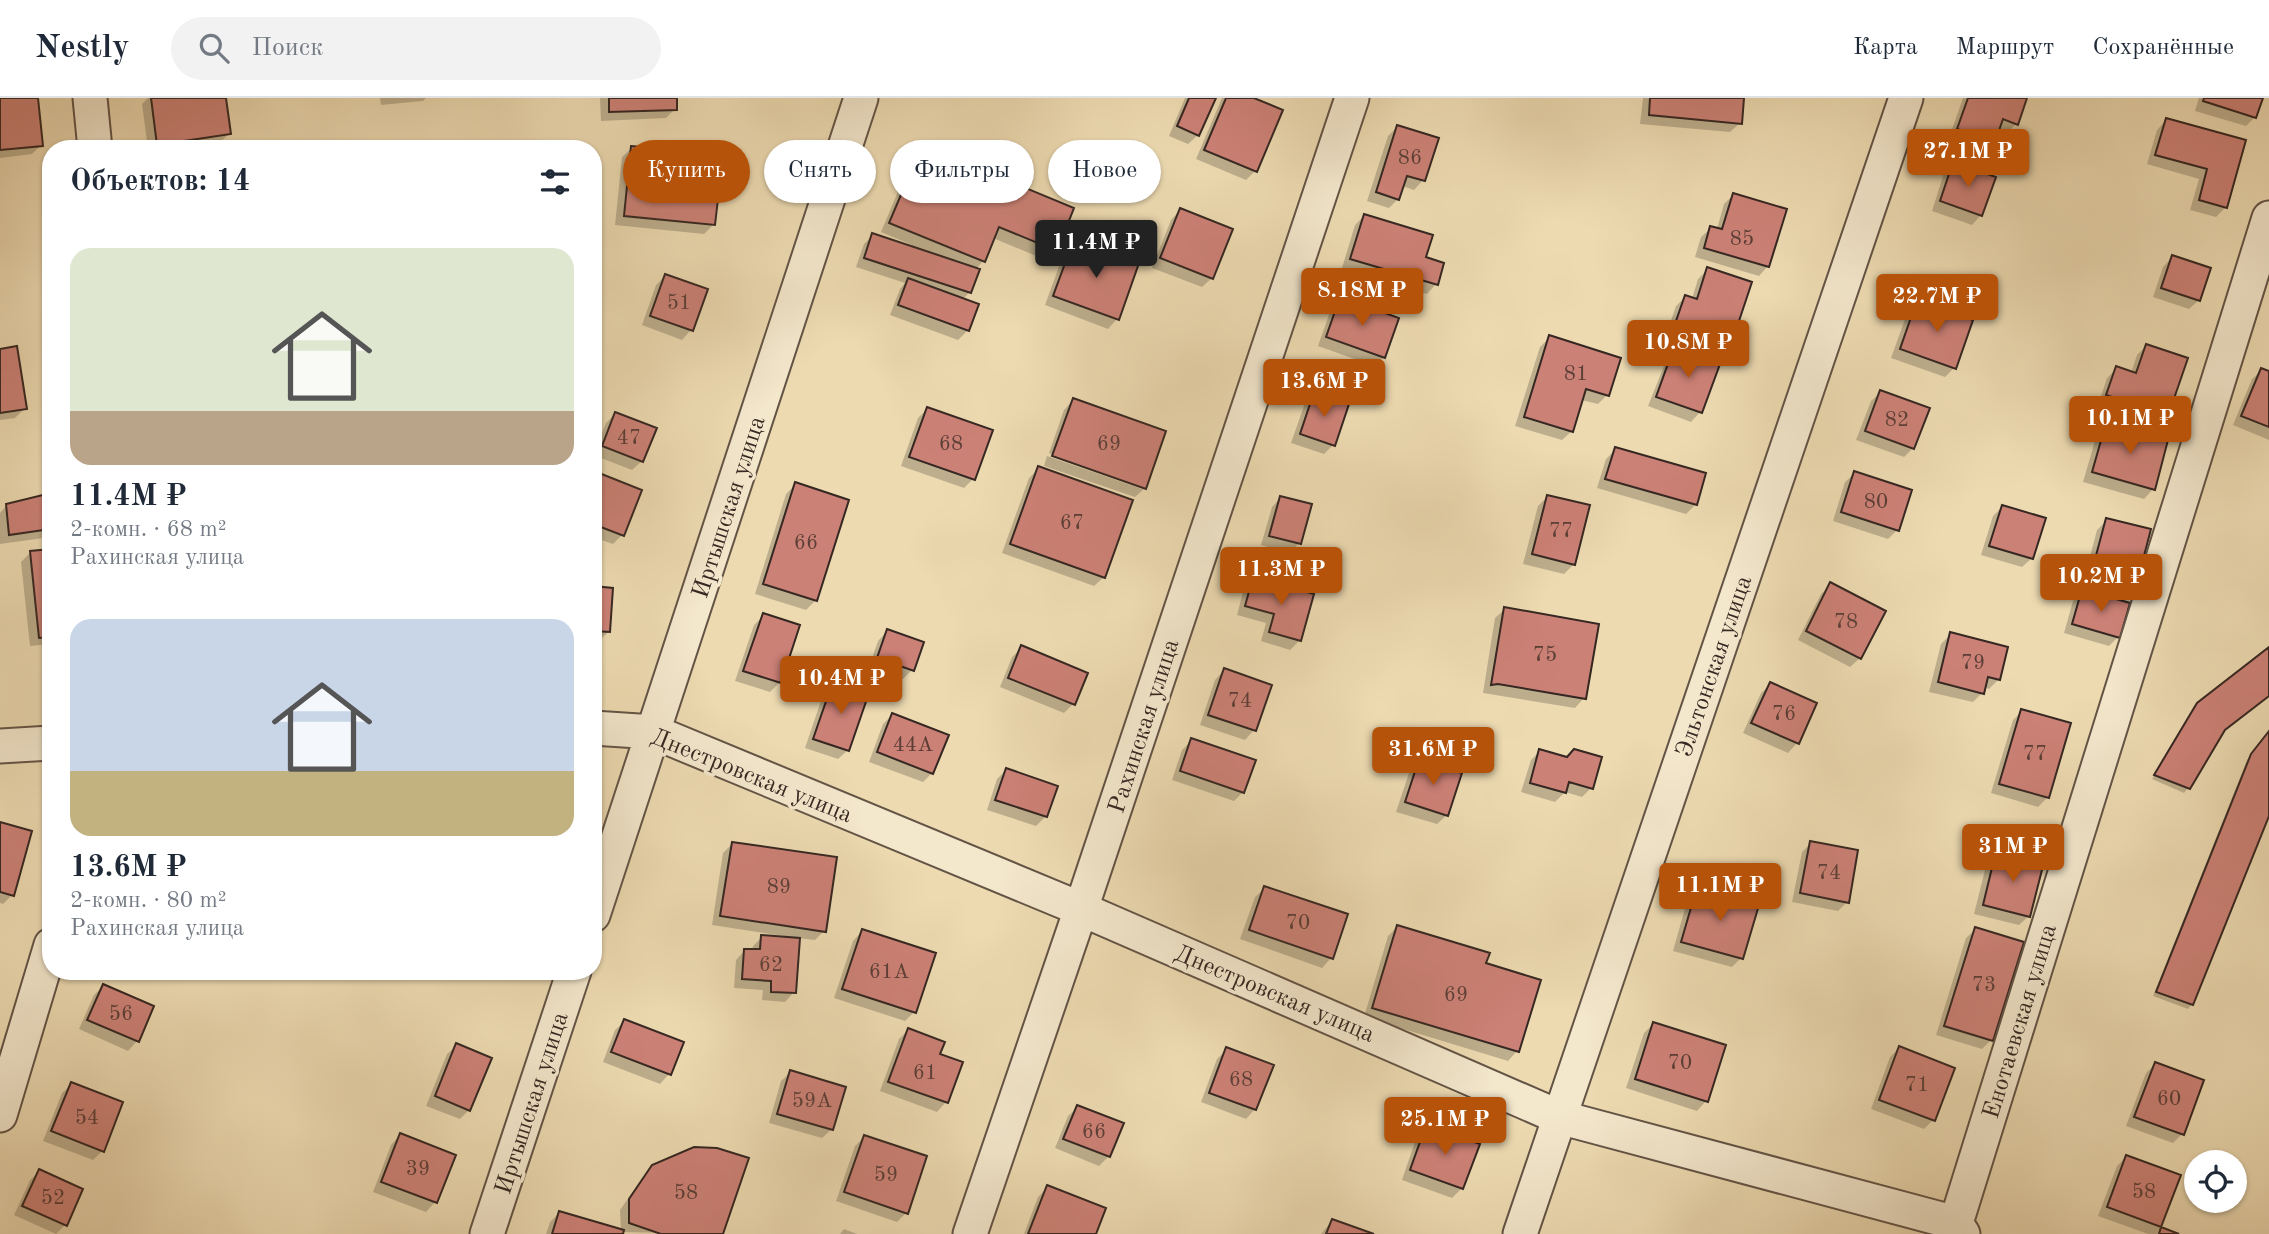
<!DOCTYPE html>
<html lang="ru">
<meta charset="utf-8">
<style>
body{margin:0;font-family:"Old Standard TT",serif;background:#f2f2f3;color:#1f2937;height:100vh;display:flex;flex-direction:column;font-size:26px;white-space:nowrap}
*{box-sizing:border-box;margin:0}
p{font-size:23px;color:#747a83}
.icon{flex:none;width:38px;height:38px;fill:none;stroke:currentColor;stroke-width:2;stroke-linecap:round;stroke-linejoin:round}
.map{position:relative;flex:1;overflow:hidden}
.sheet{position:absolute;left:42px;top:42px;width:560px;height:840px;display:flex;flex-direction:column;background:#fff;border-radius:28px;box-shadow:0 2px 5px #0004}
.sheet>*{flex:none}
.hud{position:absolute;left:623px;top:42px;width:665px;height:63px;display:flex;gap:14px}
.buttons{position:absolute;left:2184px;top:1052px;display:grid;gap:14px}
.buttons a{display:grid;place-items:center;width:63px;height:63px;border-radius:50%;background:#fff;box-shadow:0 2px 5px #0004;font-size:35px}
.price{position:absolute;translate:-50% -60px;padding:0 16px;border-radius:7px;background:#b45309;color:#fff;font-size:23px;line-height:46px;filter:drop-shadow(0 2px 4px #0008)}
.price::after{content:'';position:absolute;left:50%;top:42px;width:21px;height:16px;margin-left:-10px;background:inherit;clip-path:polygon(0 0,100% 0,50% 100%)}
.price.on{background:#222;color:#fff}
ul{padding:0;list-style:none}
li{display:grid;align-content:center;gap:14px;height:371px;padding:0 28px}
li span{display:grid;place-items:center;height:217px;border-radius:21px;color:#555}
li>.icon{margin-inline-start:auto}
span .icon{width:126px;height:126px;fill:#fffc;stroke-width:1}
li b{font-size:30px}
h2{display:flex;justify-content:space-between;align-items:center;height:84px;padding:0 28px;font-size:30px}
.chip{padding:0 24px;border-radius:32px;background:#fff;box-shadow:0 2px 5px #0004;font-size:24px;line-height:63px}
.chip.on{background:#b45309;color:#fff}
header{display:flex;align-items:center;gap:42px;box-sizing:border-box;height:98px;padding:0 35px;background:#fff;border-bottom:2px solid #e0e1e3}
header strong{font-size:33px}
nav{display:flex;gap:38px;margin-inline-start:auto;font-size:24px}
.search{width:490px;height:63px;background:#f2f2f3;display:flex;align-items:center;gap:18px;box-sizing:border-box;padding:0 24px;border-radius:38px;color:#747a83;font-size:26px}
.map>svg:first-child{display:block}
.shadow{fill:#0003}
.building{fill:#cc8176;stroke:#352722;stroke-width:2}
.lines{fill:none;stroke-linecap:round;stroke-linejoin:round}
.minor-casing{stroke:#635446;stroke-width:37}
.minor{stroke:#f3e7cc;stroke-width:33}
.labels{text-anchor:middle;stroke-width:7;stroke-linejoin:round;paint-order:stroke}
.number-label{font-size:21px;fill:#5b3e37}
.street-label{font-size:24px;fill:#352722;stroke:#f3e7cc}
</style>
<header>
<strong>Nestly</strong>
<div class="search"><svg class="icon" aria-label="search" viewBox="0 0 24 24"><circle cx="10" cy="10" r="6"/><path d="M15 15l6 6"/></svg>Поиск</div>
<nav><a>Карта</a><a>Маршрут</a><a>Сохранённые</a></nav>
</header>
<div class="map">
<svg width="2269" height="1136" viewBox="0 0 2269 1136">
<rect width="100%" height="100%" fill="#eddab1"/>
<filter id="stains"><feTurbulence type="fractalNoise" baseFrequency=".00286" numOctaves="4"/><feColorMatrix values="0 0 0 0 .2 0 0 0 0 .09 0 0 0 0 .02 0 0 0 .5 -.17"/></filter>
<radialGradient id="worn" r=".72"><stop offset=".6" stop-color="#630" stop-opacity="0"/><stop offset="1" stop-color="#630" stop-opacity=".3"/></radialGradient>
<!-- shadow -->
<path class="shadow" d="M0 0H36L41 47 32 56 0 60Z
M148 0H224L229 36 219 45 181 51H148L142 6Z
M380 0H426L423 3 381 7Z
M600 0H675V11L666 20 601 23Z
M1185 0H1214L1198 37 1188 46 1169 38Z
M1222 0H1250L1255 73 1246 82 1196 61Z
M1643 0H1742L1740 25 1730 34 1640 26Z
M1963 0H2025L2016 26 2007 35 1997 32 1993 43 1984 52 1949 40Z
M2199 0H2261L2255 19 2246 28 2195 13Z
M2166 22 2244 43 2226 109 2216 119 2190 112 2199 81 2147 66 2157 32Z
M1397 29 1423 82 1414 92 1402 88 1398 101 1389 110 1367 103 1388 38Z
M922 49 1072 111 1055 152 1046 162 993 140 983 163 976 171 970 194 963 201 968 232 958 242 890 217 900 191 905 185 856 169 864 146 873 137 911 150 912 147 881 134 913 58Z
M632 50 714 126 704 136 615 127 622 59Z
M1954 66 1981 117 1972 127 1932 113 1944 75Z
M1733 97 1768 168 1759 178 1695 159 1701 139 1711 130 1717 131 1724 106Z
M1180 112 1212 180 1202 189 1152 170 1171 122Z
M1364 118 1424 160 1436 186 1427 196 1342 170 1355 127Z
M1075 143 1117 221 1108 231 1045 207 1065 152Z
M2172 159 2199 202 2189 211 2153 199 2163 169Z
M1708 171 1723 264 1715 272 1700 314 1691 324 1648 308 1668 258 1660 255 1676 208 1685 199 1692 201 1698 181Z
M665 178 691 232 682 242 642 227 656 187Z
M1340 201 1384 259 1374 268 1318 248 1331 211Z
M1917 204 1954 270 1945 279 1891 260 1908 213Z
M1550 239 1607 297 1598 306 1581 302 1572 333 1562 342 1515 328 1540 249Z
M2146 248 2167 317 2157 327 2098 307 2107 280 2117 270 2131 275 2137 257Z
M0 253 25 310 15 320 0 322Z
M2262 272 2269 275V342L2233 327 2252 281Z
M1881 294 1913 350 1904 359 1856 342 1871 303Z
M1314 296 1333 347 1324 356 1291 345 1305 305Z
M1073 302 1145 390 1135 399 1044 368 1047 358 1142 391V387L1049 355 1064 312Z
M927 311 973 381 964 390 901 368 918 320Z
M615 316 642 363 632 372 593 357 606 325Z
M2106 327 2153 391 2144 401 2083 384 2097 336Z
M1616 351 1696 406 1686 416 1597 390 1606 361Z
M1039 370 1104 479 1094 488 1002 455 1029 380Z
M594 375 622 437 613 446 593 439Z
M1855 375 1897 432 1888 441 1833 423 1845 384Z
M796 386 816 502 806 512 755 496 786 396Z
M51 397V439L0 446V415L7 407Z
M1281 399 1299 445 1290 455 1261 447 1272 409Z
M1547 399 1574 466 1564 476 1523 466 1538 408Z
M2002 409 2032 460 2022 469 1981 457 1993 418Z
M2107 422 2137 476 2128 485 2086 474 2097 432Z
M51 452V546L30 548 21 464 31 454Z
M1254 481 1300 542 1290 552 1261 543 1266 525 1237 517 1244 490Z
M1831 487 1860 560 1850 569 1798 542 1821 496Z
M593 490 608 534 599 543H593Z
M2082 493 2118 539 2109 548 2064 535 2073 503Z
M1505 511 1584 600 1575 610 1483 595 1495 520Z
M764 517 798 528 779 585 770 594 735 583 754 527Z
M887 533 912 572 903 581 869 569 878 543Z
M1951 536 2006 550 1998 582 1989 591 1984 589 1982 595 1973 604 1929 594 1941 546Z
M1021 550 1073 606 1064 615 1000 589 1012 559Z
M2269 551V597L2222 633 2188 690 2184 695 2152 681 2193 611Z
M1224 572 1254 632 1245 642 1200 627 1215 582Z
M833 585 848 652 838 661 805 650 824 594Z
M1771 586 1815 606 1797 645 1788 655 1743 635 1761 595Z
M2022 613 2069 626 2047 700 2038 709 1991 695 2013 622Z
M892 617 932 675 923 684 869 664 883 626Z
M2269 635V713L2192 906 2188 911 2153 898 2247 662Z
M1192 642 1243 694 1234 703 1172 682 1182 652Z
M1540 653 1591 690 1582 699 1565 694 1555 704 1521 694 1531 662Z
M1419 663 1447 717 1437 726 1396 714 1410 672Z
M1006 672 1046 718 1036 728 987 712 997 681Z
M0 726 12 797 3 806 0 805Z
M1811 745 1847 804 1838 813 1792 804 1802 754Z
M732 746 824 833 815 842 798 840 794 894 785 904 762 902 763 892 734 890 736 862 745 852 752 853 753 848 762 839 784 841V838L712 827 723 755Z
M1997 755 2029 818 2019 827 1974 816 1987 764Z
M1265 790 1331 860 1322 870 1240 841 1255 799Z
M1698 791 1741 860 1732 869 1673 853 1688 800Z
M1397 829 1484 867 1517 953 1508 963 1364 919 1388 838Z
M1976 831 1991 942 1982 951 1936 937 1966 840Z
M862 833 914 914 905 923 834 900 853 843Z
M103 888 152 909 137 943 128 953 79 931 94 897Z
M625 923 669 976 660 986 603 964 615 932Z
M1653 926 1706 1003 1697 1013 1626 990 1644 935Z
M908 932 938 957 960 965 946 1004 937 1014 880 993 899 941Z
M457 947 469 1012 460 1021 426 1008 447 956Z
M1899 950 1933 1022 1924 1031 1871 1011 1890 959Z
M1227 951 1255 1011 1246 1021 1201 1004 1217 961Z
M2155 966 2182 1036 2173 1045 2126 1028 2146 975Z
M791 974 832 1031 822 1040 769 1025 781 983Z
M72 986 102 1053 93 1062 43 1043 62 995Z
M1078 1009 1109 1058 1099 1068 1055 1050 1068 1018Z
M1427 1029 1462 1090 1452 1100 1402 1082 1417 1038Z
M400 1037 453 1058 435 1104 426 1114 373 1094 391 1047Z
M864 1039 906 1115 897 1124 836 1103 855 1048Z
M2126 1059 2178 1078 2159 1129 2175 1136H2148L2098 1118 2117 1068Z
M653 1069 721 1136 622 1134V1136H546L550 1124 559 1115 621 1133 620 1112 643 1079Z
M40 1073 65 1127 56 1136 14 1117 30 1082Z
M1047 1090 1094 1136H1024L1038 1099Z
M1332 1123 1369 1136H1321Z
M844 1131 857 1136H840Z"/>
<!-- building -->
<path class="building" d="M0 0H38L43 48 0 52Z
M151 0H226L231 36 157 47Z
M609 0H677V12L609 14Z
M1189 0H1216L1199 38 1177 28Z
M1226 0H1254L1283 12 1257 74 1204 52Z
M1650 0H1744L1742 26 1649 17Z
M1968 0H2027L2018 27 2003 21 1995 44 1957 31Z
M2204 0H2263L2256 20 2203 3Z
M2166 20 2246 42 2227 110 2199 102 2207 71 2155 57Z
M1397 27 1439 40 1425 83 1407 78 1399 102 1376 94Z
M922 47 1074 110 1057 153 999 129 985 164 889 125Z
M631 48 723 57 715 127 624 118Z
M1953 64 1996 79 1982 118 1940 103Z
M1733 95 1787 111 1769 169 1704 150 1710 128 1722 131Z
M1180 110 1233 131 1213 181 1160 160Z
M1364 116 1433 137 1426 159 1444 165 1438 187 1350 161Z
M872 135 980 171 971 195 864 160Z
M1074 141 1139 165 1119 222 1053 198Z
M2172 157 2211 170 2200 203 2161 190Z
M1707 169 1752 184 1725 265 1668 246 1685 197 1697 201Z
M665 176 708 191 693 233 650 218Z
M908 180 979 206 969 233 898 207Z
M1340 199 1399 220 1385 260 1326 239Z
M1917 202 1973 222 1956 271 1900 251Z
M1549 237 1621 260 1609 298 1586 291 1573 334 1524 319Z
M2146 246 2188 260 2168 318 2106 297 2116 268 2136 275Z
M17 248 27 311 0 315V251Z
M1674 249 1720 266 1702 315 1656 299Z
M2261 270 2269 273V329L2241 318Z
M1880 292 1930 310 1914 351 1865 333Z
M1314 294 1349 306 1335 348 1300 336Z
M1073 300 1166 333 1146 391 1052 358Z
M927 309 993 332 975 382 909 359Z
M615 314 657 330 643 364 602 348Z
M2106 325 2168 342 2155 392 2092 374Z
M1615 349 1706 375 1697 407 1605 381Z
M1038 368 1133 402 1105 480 1010 446Z
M594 373 642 392 624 438 593 426Z
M1854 373 1912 392 1899 433 1841 414Z
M795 384 849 402 817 503 763 486Z
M51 395V431L9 437 6 406Z
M1547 397 1590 407 1575 467 1532 456Z
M1280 398 1312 406 1301 446 1269 438Z
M2002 407 2046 420 2033 461 1989 448Z
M2106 420 2151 431 2139 477 2094 465Z
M51 451V539L39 540 30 453Z
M1253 479 1314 496 1301 543 1269 534 1274 516 1245 508Z
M1830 484 1886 513 1861 561 1806 533Z
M593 488 613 490 610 534 593 533Z
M2082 491 2130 505 2120 540 2072 526Z
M1504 509 1599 526 1586 601 1498 586 1491 587Z
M763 515 800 527 781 585 743 573Z
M887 531 924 544 914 573 877 560Z
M1950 534 2008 549 2000 582 1988 579 1984 596 1938 584Z
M1021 547 1088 575 1075 607 1008 580Z
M2269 549V598L2225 632 2190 691 2154 677 2197 605Z
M1224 570 1272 587 1256 633 1208 617Z
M833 583 869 595 849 653 813 641Z
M1770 584 1817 605 1799 646 1751 625Z
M2021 611 2071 625 2049 700 1999 686Z
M892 615 949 637 933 676 877 654Z
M2269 633V718L2193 907 2156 894 2251 656Z
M1191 640 1256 662 1244 695 1180 673Z
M1539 651 1567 659 1574 651 1602 659 1593 691 1569 684 1566 695 1530 685Z
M1419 661 1462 675 1448 718 1405 704Z
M1006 670 1058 688 1047 719 995 702Z
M0 724 32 733 14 798 0 794Z
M1810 743 1858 752 1849 805 1800 795Z
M732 744 837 759 826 834 720 818Z
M1996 753 2044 764 2030 819 1983 807Z
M1264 788 1348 816 1333 861 1249 832Z
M1697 789 1759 807 1743 861 1681 844Z
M1397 827 1490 855 1486 865 1541 882 1519 954 1372 910Z
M1975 829 2024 844 1993 943 1944 928Z
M862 831 936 855 916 915 842 891Z
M761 837 800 840 796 895 771 894V883L742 881 744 851H760Z
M103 886 154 908 139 944 87 922Z
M624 921 684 944 671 977 611 954Z
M1653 924 1726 947 1708 1004 1635 981Z
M908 930 945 944 940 956 963 964 948 1005 888 984Z
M456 945 492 960 470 1013 435 998Z
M1899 948 1955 970 1935 1023 1879 1002Z
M1226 949 1274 967 1256 1012 1209 995Z
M2155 964 2204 982 2184 1037 2134 1019Z
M790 972 846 989 833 1032 777 1016Z
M71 984 123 1004 104 1054 51 1033Z
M1077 1007 1124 1025 1110 1059 1063 1041Z
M1426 1027 1480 1046 1463 1091 1410 1072Z
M400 1035 456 1057 437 1105 381 1084Z
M864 1037 927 1058 908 1116 844 1094Z
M694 1049 717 1050 749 1060 723 1136H661L629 1125V1101L652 1067Z
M2126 1057 2181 1077 2161 1129 2107 1109Z
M39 1071 83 1091 67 1128 22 1108Z
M1047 1087 1106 1110 1096 1136H1028Z
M559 1113 624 1132 623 1136H552Z
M1332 1121 1374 1136H1326Z
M2161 1129 2179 1136H2159Z"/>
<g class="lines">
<defs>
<path id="minor" d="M90 0 95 51
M593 630 654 634 1081 811 1559 1019 1956 1125 1963 1136
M0 648 51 645
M593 817 861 0
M0 1017 51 847
M1956 1125 2269 120
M487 1136 574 873
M970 1136 1081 811 1352 0
M1520 1136 1906 0"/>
</defs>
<!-- minor casing -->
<use href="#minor" class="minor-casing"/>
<!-- minor -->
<use href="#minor" class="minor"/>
</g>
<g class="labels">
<!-- number labels -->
<g class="number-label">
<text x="1410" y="66">86</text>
<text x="1742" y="147">85</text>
<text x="679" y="211">51</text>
<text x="1576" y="282">81</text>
<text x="1897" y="328">82</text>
<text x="629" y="346">47</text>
<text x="951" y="352">68</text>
<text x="1109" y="352">69</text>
<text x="1876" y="410">80</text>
<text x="1072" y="431">67</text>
<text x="1561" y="439">77</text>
<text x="806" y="451">66</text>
<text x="1846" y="530">78</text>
<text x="1545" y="563">75</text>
<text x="1973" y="571">79</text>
<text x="1240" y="609">74</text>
<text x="1784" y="622">76</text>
<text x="913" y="653">44А</text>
<text x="2035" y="662">77</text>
<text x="1829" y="781">74</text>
<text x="779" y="795">89</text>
<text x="1298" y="831">70</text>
<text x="771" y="873">62</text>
<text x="889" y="880">61А</text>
<text x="1984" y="893">73</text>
<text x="1456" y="903">69</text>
<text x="121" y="922">56</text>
<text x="1680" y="971">70</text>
<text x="925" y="981">61</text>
<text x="1241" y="988">68</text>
<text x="1917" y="993">71</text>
<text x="2169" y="1007">60</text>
<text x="812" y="1009">59А</text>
<text x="87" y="1026">54</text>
<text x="1094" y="1040">66</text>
<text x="418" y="1077">39</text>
<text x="886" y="1083">59</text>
<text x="2144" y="1100">58</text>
<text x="686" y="1101">58</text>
<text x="53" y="1106">52</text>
</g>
<!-- street labels -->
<g class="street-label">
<text transform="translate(728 409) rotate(-72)" y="8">Иртышская улица</text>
<text transform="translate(1713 568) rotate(-71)" y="8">Эльтонская улица</text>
<text transform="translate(1143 628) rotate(-72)" y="8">Рахинская улица</text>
<text transform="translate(752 677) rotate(22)" y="8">Днестровская улица</text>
<text transform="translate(1275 895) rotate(23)" y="8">Днестровская улица</text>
<text transform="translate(2019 923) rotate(-73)" y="8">Енотаевская улица</text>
<text transform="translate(531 1005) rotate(-72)" y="8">Иртышская улица</text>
</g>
</g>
<rect width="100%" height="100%" filter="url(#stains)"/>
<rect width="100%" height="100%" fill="url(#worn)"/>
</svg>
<div class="buttons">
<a><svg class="icon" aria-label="locate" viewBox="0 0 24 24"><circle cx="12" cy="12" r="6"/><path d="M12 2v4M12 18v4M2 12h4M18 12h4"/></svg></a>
</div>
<b class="price" style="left:1968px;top:91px">27.1M ₽</b>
<b class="price on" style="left:1096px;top:182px">11.4M ₽</b>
<b class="price" style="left:1362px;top:230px">8.18M ₽</b>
<b class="price" style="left:1937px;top:236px">22.7M ₽</b>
<b class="price" style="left:1688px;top:282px">10.8M ₽</b>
<b class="price" style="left:1324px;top:321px">13.6M ₽</b>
<b class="price" style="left:2130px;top:358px">10.1M ₽</b>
<b class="price" style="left:1281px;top:509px">11.3M ₽</b>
<b class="price" style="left:2101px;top:516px">10.2M ₽</b>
<b class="price" style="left:841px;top:618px">10.4M ₽</b>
<b class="price" style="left:1433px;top:689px">31.6M ₽</b>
<b class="price" style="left:2013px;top:786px">31M ₽</b>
<b class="price" style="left:1720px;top:825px">11.1M ₽</b>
<b class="price" style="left:1445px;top:1059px">25.1M ₽</b>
<div class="hud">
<a class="chip on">Купить</a>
<a class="chip">Снять</a>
<a class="chip">Фильтры</a>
<a class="chip">Новое</a>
</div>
<section class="sheet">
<h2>Объектов: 14<svg class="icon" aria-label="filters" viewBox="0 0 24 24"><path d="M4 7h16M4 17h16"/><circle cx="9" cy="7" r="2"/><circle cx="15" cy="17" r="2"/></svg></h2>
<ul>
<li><span style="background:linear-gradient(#dfe7d0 75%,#b9a48a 0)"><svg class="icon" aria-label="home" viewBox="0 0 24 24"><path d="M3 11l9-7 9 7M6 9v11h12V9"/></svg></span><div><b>11.4M ₽</b><p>2-комн. · 68 m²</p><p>Рахинская улица</p></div></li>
<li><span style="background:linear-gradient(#c9d6e8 70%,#c2b280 0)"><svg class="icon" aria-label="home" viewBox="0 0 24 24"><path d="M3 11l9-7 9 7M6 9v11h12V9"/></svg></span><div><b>13.6M ₽</b><p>2-комн. · 80 m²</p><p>Рахинская улица</p></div></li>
</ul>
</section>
</div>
